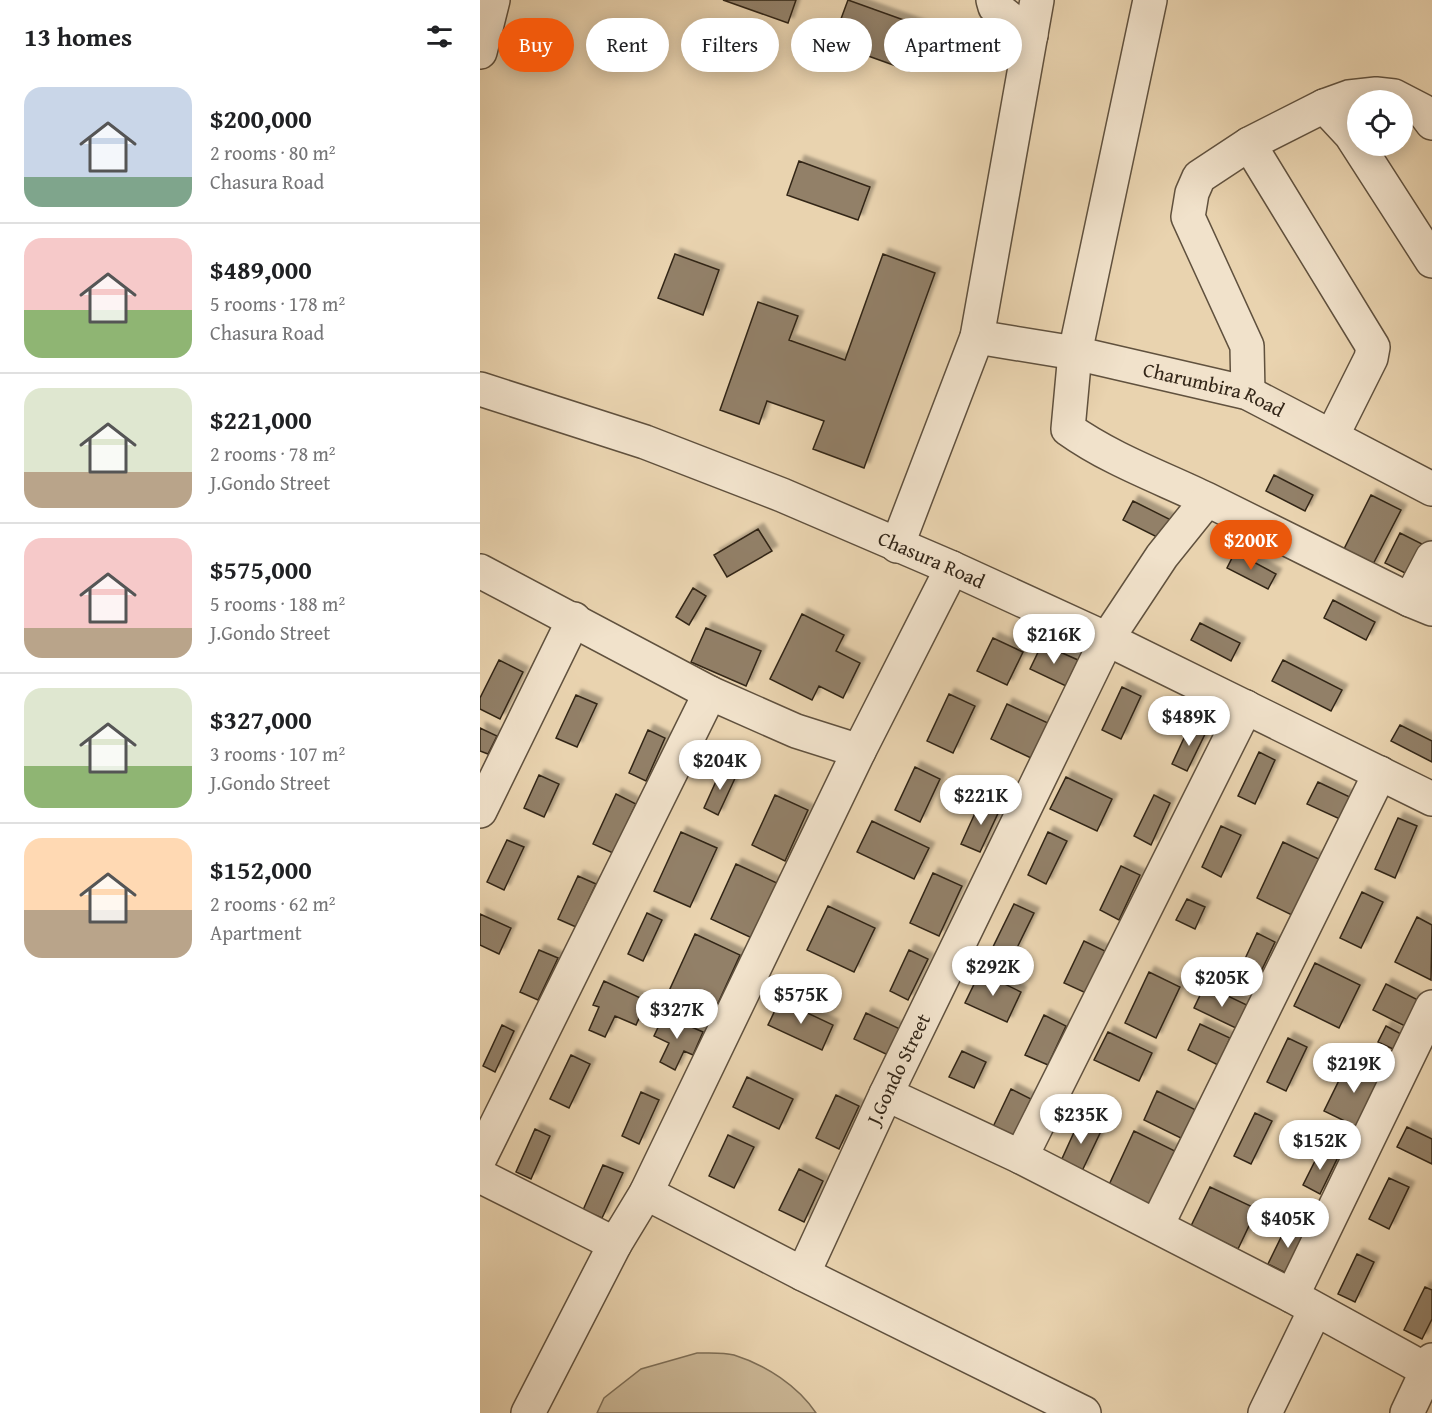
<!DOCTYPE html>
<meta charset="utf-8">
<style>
body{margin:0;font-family:"Gentium Book Plus",serif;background:#f2f2f2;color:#202124;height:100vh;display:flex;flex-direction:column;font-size:22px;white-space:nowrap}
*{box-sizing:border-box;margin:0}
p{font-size:20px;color:#757577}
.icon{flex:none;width:33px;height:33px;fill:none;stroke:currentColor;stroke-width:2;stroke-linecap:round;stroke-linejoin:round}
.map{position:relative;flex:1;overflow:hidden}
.drawer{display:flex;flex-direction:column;background:#fff;width:480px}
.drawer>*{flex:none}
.banner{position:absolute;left:18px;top:18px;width:570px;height:54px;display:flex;gap:12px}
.fabs{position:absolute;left:867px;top:90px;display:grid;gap:12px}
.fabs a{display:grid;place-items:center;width:66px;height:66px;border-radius:50%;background:#fff;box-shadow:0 3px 15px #0003;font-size:30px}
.price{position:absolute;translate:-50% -51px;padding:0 14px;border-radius:21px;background:#fff;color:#222;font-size:20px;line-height:39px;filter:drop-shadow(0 2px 3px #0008)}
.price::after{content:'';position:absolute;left:50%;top:36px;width:18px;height:14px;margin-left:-9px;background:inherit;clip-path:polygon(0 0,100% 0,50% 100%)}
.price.on{background:#ea580c;color:#fff}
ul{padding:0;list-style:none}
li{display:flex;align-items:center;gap:18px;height:150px;padding:0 24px}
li+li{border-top:2px solid #e0e0e0}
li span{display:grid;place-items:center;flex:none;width:168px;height:120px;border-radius:18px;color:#555}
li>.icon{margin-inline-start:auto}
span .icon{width:72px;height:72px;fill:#fffc;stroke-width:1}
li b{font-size:26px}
h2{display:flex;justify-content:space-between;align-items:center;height:72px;padding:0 24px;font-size:26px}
.tag{padding:0 21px;border-radius:27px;background:#fff;box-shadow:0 3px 15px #0003;font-size:21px;line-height:54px}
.tag.on{background:#ea580c;color:#fff}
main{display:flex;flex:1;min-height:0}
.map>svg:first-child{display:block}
.green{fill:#cab695;stroke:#7e6e56;stroke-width:1.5}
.building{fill:#928067;stroke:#332618;stroke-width:1.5;filter:url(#shadow)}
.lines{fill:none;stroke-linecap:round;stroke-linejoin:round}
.minor-casing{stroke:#60513e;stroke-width:36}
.minor{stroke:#f1e2cb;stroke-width:33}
.labels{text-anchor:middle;stroke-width:4.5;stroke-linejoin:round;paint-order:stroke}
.street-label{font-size:20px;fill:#332618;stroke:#f1e2cb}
</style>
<main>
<section class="drawer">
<h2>13 homes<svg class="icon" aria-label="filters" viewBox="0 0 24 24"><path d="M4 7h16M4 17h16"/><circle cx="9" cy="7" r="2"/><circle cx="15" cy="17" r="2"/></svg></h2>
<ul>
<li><span style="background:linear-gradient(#c9d6e8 75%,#7fa58c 0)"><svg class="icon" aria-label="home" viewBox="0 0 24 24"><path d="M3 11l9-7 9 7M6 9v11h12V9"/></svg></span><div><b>$200,000</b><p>2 rooms · 80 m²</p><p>Chasura Road</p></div></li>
<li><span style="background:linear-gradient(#f6c9c9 60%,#8fb573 0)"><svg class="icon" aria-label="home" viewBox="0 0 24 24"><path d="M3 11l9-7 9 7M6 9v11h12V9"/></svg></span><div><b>$489,000</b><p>5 rooms · 178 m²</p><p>Chasura Road</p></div></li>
<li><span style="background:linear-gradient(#dfe7d0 70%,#b9a48a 0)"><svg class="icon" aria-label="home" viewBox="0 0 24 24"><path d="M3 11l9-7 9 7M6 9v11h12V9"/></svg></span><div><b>$221,000</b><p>2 rooms · 78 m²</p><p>J.Gondo Street</p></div></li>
<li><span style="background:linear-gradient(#f6c9c9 75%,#b9a48a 0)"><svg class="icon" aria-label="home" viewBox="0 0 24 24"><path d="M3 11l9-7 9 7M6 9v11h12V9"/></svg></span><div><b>$575,000</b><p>5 rooms · 188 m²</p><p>J.Gondo Street</p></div></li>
<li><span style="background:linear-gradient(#dfe7d0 65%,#8fb573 0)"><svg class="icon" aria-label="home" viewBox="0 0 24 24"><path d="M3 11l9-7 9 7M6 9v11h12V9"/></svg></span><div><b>$327,000</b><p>3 rooms · 107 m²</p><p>J.Gondo Street</p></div></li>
<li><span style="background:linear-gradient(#ffd9b3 60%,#b9a48a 0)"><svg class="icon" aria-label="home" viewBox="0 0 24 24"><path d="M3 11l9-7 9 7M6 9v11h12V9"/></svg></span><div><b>$152,000</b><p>2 rooms · 62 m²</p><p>Apartment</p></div></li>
</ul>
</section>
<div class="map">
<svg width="952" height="1413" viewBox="0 0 952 1413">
<defs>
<filter id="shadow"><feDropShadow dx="5.5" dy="-5.5" stdDeviation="1.5" flood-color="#0004"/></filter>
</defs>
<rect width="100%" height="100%" fill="#e9d3af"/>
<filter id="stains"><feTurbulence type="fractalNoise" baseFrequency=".00333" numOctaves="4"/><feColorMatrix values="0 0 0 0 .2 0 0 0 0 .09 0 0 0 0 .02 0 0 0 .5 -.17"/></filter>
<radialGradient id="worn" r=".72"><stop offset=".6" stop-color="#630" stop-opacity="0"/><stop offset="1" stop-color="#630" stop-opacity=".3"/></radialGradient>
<!-- green -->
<path class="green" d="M217 1353C229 1353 243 1352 254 1355 286 1365 318 1386 336 1413H117L124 1398 161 1369Z"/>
<!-- building -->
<path class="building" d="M243 0H316L308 23Z
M368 0 446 28 430 71 352 43Z
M319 161 390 187 378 220 307 195Z
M195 254 239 270 223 315 178 298Z
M403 254 455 273 384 468 333 449 344 421 287 401 279 424 240 410 278 302 318 316 309 340 365 360Z
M794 475 833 495 825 511 786 491Z
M891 495 921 510 890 570 861 555Z
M653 501 695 522 685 541 643 520Z
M278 529 292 551 247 577 234 555Z
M920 533 952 549 937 579 905 563Z
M755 552 796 574 788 589 747 568Z
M213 588 226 596 209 625 196 617Z
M853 600 895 622 886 640 844 618Z
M322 614 364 635 356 651 380 663 363 698 339 686 332 700 290 679Z
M720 623 760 643 751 661 711 640Z
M226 628 281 651 266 686 211 662Z
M513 638 543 652 527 685 497 671Z
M562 644 598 660 586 686 550 669Z
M19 660 43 672 20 719 0 709V698Z
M803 660 862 690 851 711 792 681Z
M642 687 661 696 641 739 622 730Z
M469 694 495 706 473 753 447 741Z
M96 695 117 704 97 747 76 738Z
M527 704 568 723 551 758 511 739Z
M711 723 727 730 707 771 692 764Z
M920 725 952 741V762L911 741Z
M0 728 17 736 8 754 0 751Z
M168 730 185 738 166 781 149 773Z
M779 752 795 760 775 804 758 796Z
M435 767 460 779 440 822 415 810Z
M242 768 257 774 238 815 224 808Z
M59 775 79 784 64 817 44 808Z
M586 777 632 799 617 831 570 809Z
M838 782 872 798 862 820 827 804Z
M136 794 156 804 133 853 113 844Z
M295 795 328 810 305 861 272 845Z
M674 795 690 803 671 845 654 836Z
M501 800 520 809 500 852 481 844Z
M918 818 937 826 915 878 895 869Z
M392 821 449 848 434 879 377 852Z
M741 826 761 835 741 877 722 867Z
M201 832 237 848 210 907 174 891Z
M568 832 587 841 566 884 548 875Z
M27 840 44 847 24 890 7 882Z
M803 842 843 861 816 917 777 898Z
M256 864 297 883 272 938 231 919Z
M641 866 660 875 639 920 620 910Z
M453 873 482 886 459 936 430 923Z
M98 876 116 884 96 927 78 919Z
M882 892 903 902 881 948 860 938Z
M707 899 725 907 715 929 696 920Z
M534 904 554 913 532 958 512 949Z
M348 906 395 928 374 972 327 950Z
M167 913 182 920 163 961 148 954Z
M0 914 31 928 19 954 0 945Z
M937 917 952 925 951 980 915 962Z
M777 933 795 942 775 984 757 976Z
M215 934 260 955 234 1012 189 991Z
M604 941 625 951 606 993 584 983Z
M59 950 78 958 58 1000 40 992Z
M429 950 448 959 428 1000 410 991Z
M835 963 880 985 859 1028 814 1006Z
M500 972 541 992 527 1022 485 1003Z
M669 972 700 987 676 1038 645 1023Z
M124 981 167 1001 156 1025 135 1016 125 1037 109 1030 119 1007 113 1005Z
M906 984 944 1003 931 1029 893 1010Z
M725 985 771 1007 760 1030 714 1008Z
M300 1000 353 1025 342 1050 288 1025Z
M386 1013 420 1029 408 1055 374 1039Z
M184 1015 223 1032 213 1055 204 1051 195 1070 180 1062 189 1043 174 1036Z
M564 1015 586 1026 568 1065 545 1055Z
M720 1024 750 1038 738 1065 708 1050Z
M22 1025 34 1031 15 1072 3 1066Z
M906 1026 923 1035 915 1050 898 1042Z
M628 1032 672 1053 659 1081 614 1060Z
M808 1038 827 1047 806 1091 787 1082Z
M482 1051 506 1062 494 1088 469 1077Z
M91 1055 110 1064 89 1108 70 1099Z
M869 1060 903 1077 879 1128 844 1111Z
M267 1077 313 1099 299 1129 253 1107Z
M531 1089 551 1099 532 1140 511 1131Z
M677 1091 722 1113 709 1142 664 1120Z
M161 1092 179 1100 159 1144 142 1136Z
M356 1095 379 1106 359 1149 336 1138Z
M775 1113 792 1121 771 1164 754 1156Z
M600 1119 622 1129 602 1171 581 1161Z
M927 1127 952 1139V1164L917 1147Z
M55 1129 70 1136 51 1179 36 1172Z
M654 1131 701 1154 675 1209 628 1187Z
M248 1135 274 1147 254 1188 229 1176Z
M841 1149 858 1157 840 1194 823 1185Z
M123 1165 143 1173 122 1218 103 1210Z
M319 1169 343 1181 324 1222 299 1210Z
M909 1178 929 1187 909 1229 889 1219Z
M730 1187 777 1209 758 1249 711 1226Z
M808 1223 828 1233 808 1274 788 1264Z
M877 1254 894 1262 875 1302 858 1294Z
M945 1287 952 1290V1319L942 1339 924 1330Z"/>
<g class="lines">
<defs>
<g id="minor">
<path d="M513 0 515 7 551 35"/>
<path d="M670 0 595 353 588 429C630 459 680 477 726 499 794 532 862 567 930 600L952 609"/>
<path d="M0 52 13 0"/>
<path d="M844 106 871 135 952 261"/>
<path d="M769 144 893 347 891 358 852 436"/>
<path id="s1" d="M497 337 595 353 768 393 952 489"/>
<path id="s2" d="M0 389 165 442 302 495 472 568 627 639 952 799"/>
<path d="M768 393 767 346 708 217 712 193 719 177 769 144 844 106 869 97 896 94 914 96 943 111 952 123"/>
<path d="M417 546 497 337 557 0"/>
<path d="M0 571 230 693 316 731 379 751"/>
<path d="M930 600 952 558"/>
<path d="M766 707 541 1157 812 1296 952 1373"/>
<path d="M0 811 94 619"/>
<path d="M406 1094 541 1157"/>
<path d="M0 1158 230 693"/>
<path d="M0 1176 135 1244"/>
<path d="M166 1193 323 1274 604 1413"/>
<path d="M677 1225 900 773"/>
<path id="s3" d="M323 1274 406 1094 627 639 682 556 727 500"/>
<path d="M812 1296 952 1007"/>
<path d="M48 1413 135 1244 166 1193 379 751 472 568"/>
<path d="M785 1413 835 1310"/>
<path d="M927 1413 952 1360"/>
</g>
</defs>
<!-- minor casing -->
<use href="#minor" class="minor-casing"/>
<!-- minor -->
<use href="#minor" class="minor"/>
</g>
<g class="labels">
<!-- street labels -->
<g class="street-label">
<text dy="7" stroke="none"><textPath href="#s1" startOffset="243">Charumbira Road</textPath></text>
<text dy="7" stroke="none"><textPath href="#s2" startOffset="483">Chasura Road</textPath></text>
<text dy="7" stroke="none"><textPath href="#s3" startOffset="226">J.Gondo Street</textPath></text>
</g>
</g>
<rect width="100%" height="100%" filter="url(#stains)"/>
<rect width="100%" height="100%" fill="url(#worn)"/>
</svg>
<div class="fabs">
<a><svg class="icon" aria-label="locate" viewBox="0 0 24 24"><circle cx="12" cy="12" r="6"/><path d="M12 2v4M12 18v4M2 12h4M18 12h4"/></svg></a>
</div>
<b class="price on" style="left:771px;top:571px">$200K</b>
<b class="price" style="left:574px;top:665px">$216K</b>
<b class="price" style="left:709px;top:747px">$489K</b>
<b class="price" style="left:240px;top:791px">$204K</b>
<b class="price" style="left:501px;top:826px">$221K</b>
<b class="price" style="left:513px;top:997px">$292K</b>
<b class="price" style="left:742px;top:1008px">$205K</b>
<b class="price" style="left:321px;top:1025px">$575K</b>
<b class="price" style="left:197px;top:1040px">$327K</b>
<b class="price" style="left:874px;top:1094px">$219K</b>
<b class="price" style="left:601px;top:1145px">$235K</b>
<b class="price" style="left:840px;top:1171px">$152K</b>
<b class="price" style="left:808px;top:1249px">$405K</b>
<div class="banner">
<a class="tag on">Buy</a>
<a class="tag">Rent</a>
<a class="tag">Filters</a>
<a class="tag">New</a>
<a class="tag">Apartment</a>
</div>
</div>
</main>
